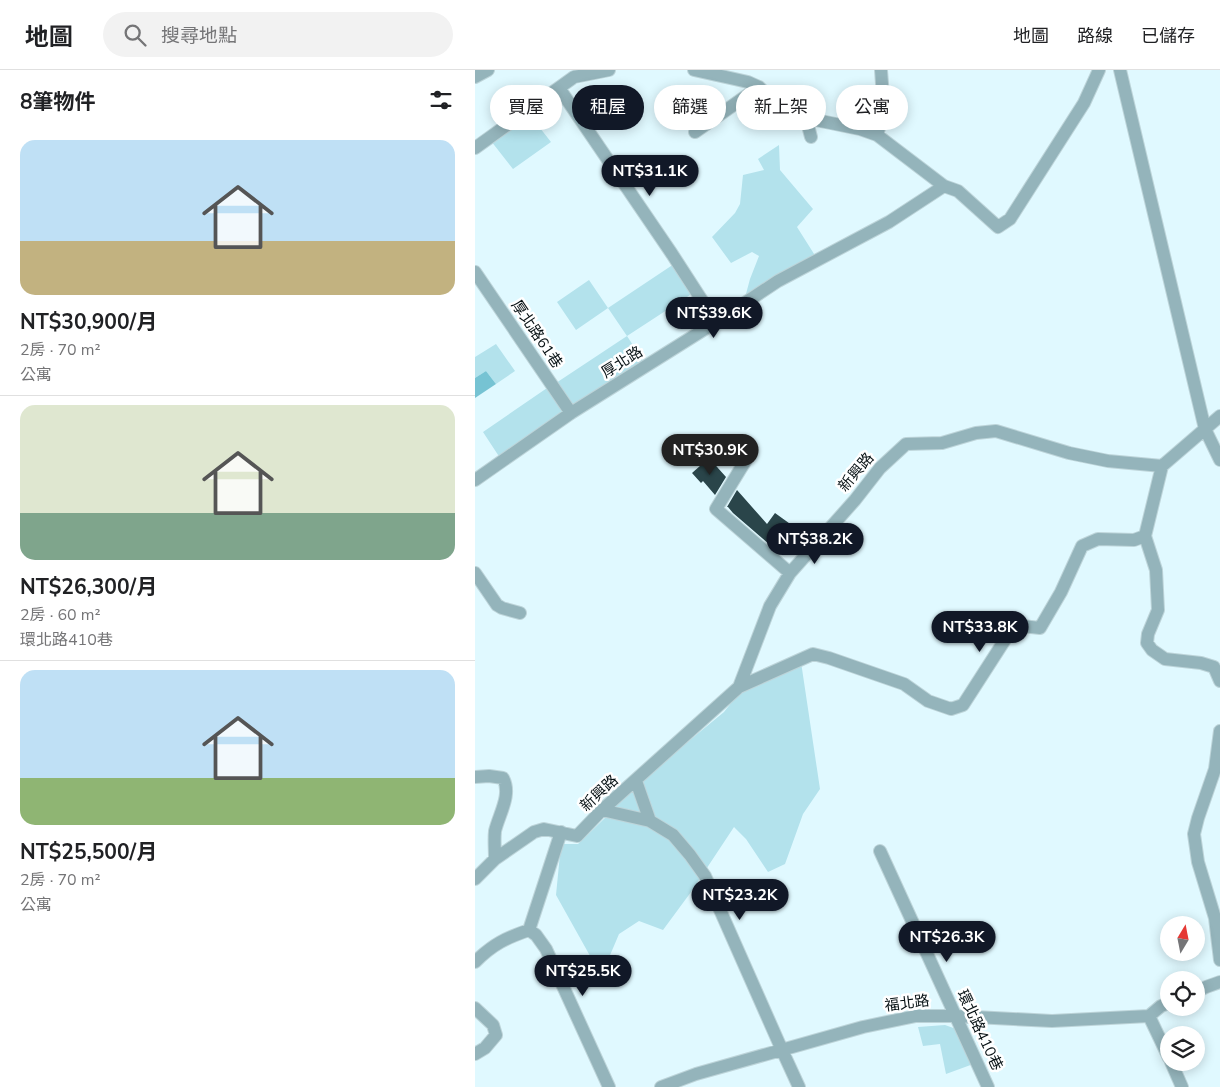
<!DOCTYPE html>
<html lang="zh-TW">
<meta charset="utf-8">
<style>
body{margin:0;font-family:"Nunito Sans","Noto Sans TC",sans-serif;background:#f2f2f2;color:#202124;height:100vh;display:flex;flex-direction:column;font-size:19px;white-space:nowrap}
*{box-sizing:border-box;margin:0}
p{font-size:16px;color:#757577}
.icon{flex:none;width:28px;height:28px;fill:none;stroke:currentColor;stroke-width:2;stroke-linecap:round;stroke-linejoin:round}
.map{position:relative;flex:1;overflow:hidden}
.details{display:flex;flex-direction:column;background:#fff;width:475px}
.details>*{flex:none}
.hud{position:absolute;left:15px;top:15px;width:475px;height:45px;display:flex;gap:10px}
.needle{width:32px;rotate:10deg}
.buttons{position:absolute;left:685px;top:846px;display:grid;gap:10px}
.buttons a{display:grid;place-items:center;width:45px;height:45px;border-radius:50%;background:#fff;box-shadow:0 2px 12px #0003;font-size:25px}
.price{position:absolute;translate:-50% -42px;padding:0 11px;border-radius:18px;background:#111827;color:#fff;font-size:16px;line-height:32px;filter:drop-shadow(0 1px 2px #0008)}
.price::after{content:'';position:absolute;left:50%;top:30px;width:15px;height:11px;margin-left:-8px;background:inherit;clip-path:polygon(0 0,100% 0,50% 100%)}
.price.on{background:#222;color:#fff}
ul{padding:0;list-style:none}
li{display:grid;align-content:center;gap:10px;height:265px;padding:0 20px}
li+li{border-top:1px solid #e0e0e0}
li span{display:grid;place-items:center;height:155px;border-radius:15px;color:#555}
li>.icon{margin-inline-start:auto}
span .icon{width:90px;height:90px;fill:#fffc;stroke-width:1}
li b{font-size:21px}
h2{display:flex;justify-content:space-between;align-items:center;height:60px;padding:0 20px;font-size:21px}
.pill{padding:0 18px;border-radius:22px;background:#fff;box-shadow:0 2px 12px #0003;font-size:18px;line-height:45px}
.pill.on{background:#111827;color:#fff}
header{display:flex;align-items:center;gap:30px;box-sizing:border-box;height:70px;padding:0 25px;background:#fff;border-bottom:1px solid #e0e0e0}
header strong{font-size:24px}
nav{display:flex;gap:28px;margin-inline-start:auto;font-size:18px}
.search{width:350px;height:45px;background:#f2f2f2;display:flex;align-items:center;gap:12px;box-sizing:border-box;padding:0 18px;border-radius:28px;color:#757577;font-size:19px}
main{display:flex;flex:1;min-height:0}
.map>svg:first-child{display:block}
.green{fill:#b3e2ec}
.water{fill:#76c3d3}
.building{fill:#2a454a}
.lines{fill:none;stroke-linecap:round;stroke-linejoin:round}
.minor-casing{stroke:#bdd4d9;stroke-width:14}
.minor{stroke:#94b4bb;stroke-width:12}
.labels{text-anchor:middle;stroke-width:5;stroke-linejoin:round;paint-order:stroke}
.street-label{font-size:15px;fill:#071114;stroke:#fff}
</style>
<header>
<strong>地圖</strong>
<div class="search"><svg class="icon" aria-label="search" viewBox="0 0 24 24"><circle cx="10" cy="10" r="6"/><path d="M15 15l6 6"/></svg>搜尋地點</div>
<nav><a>地圖</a><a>路線</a><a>已儲存</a></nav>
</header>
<main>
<section class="details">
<h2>8筆物件<svg class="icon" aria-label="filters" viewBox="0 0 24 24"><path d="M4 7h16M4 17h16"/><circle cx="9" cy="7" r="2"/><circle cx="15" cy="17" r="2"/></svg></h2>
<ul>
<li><span style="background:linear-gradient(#bfe0f5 65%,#c2b280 0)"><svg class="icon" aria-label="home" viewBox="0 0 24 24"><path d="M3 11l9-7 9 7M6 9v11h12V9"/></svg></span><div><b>NT$30,900/月</b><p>2房 · 70 m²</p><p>公寓</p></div></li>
<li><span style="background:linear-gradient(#dfe7d0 70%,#7fa58c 0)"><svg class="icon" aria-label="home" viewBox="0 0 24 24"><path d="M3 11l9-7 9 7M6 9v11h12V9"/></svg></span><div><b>NT$26,300/月</b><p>2房 · 60 m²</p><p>環北路410巷</p></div></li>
<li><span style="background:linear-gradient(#bfe0f5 70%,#8fb573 0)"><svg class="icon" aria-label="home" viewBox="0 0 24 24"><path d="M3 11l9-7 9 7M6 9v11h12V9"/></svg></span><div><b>NT$25,500/月</b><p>2房 · 70 m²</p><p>公寓</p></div></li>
</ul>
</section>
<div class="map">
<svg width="745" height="1017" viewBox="0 0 745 1017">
<rect width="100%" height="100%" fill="#e0f9ff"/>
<!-- green -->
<path class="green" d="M377 24 393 28 389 53 368 49Z
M54 44 76 72 38 99 16 71Z
M304 75 305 100 338 139 322 157 341 187 268 235 275 209 284 186 277 182 256 193 237 167 260 143 265 134 268 105 289 100 283 89Z
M199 194 218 223 152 266 171 295 99 338 81 313 152 266 133 238 101 260 82 232 114 210 133 238Z
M21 274 40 301 21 314 11 301 0 308V287Z
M75 316 92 341 27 391 8 362Z
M326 592 345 719 328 744 310 794 293 802 271 769 259 757 216 822 188 860 164 851 144 864 133 890 119 893 81 825 86 774H103L132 746 158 717 249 642 270 615Z
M470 955 484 960 501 993 471 1004 465 974 448 976 443 957Z"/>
<!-- water -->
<path class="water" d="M11 301 21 314 0 328V308Z"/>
<!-- building -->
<path class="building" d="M234 388 251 407 240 425 228 411 226 413 217 403Z
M262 420 292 454 300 443 318 456 301 480 258 443 253 437H252Z"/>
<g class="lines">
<defs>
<path id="minor" d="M219 0 273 12 284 17 300 33 331 48 385 59 402 65 469 116 483 121 523 157 535 149 609 33 624 0
M645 0 730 359 745 390
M0 7 13 0
M84 18 197 184 241 252
M331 48 336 67
M220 62 284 17
M402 65 409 41 406 0
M0 78 99 7 134 0
M0 202 96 343
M274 385 241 439 315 503
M0 410 96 343 241 252 303 211 414 152 469 116
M670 466 681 500 683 540 673 564 672 573 677 580 690 589 726 593 739 597 745 611
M0 503 22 535 27 538 45 543
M264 617 338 584 354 588 429 614 453 631 476 639 488 635 535 562 547 556 565 558 586 522 607 476 623 469 659 470 670 466 687 396
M745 661 740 699 723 748 719 764 723 792 740 848 745 890
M0 707 14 706 28 708C37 725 24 744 20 761 19 770 20 780 20 789
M161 711 175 751 198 765 215 785 230 806 307 980 324 1017
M127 740 175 751
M405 781 513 1017
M0 809 20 789 59 762 69 759 102 766 127 740 264 617 295 536 315 503 380 430 405 398 431 374 467 373 501 363 521 361 594 383 633 391 687 396 745 346
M54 860 61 865 71 879 134 1017
M54 860 86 762
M0 892C18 874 31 868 54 860
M721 922 731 917 745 912
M0 938 18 955 21 965 10 978 0 984
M674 946 694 988
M674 946 686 936 694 933
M696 992 707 1017
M186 1017 221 1004 388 957 441 946H481L577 951 674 946"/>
</defs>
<!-- minor casing -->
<use href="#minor" class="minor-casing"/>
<!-- minor -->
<use href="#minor" class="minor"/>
</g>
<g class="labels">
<!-- street labels -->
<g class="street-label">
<text transform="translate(62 264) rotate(56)" y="5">厚北路61巷</text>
<text transform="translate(147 292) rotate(-32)" y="5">厚北路</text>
<text transform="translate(381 402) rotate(-50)" y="5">新興路</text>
<text transform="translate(124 723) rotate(-43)" y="5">新興路</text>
<text transform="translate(432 933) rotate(-7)" y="5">福北路</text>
<text transform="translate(505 960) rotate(65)" y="5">環北路410巷</text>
</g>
</g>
</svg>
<div class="buttons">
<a><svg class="needle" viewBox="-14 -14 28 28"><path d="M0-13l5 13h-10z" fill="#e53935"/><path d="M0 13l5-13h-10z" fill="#757577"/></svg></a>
<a><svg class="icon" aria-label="locate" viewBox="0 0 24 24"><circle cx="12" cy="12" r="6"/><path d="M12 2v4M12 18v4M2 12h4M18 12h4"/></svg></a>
<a><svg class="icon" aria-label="layers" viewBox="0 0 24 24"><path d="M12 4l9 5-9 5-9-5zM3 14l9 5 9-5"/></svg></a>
</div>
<b class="price" style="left:175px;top:127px">NT$31.1K</b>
<b class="price" style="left:239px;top:269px">NT$39.6K</b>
<b class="price on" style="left:235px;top:406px">NT$30.9K</b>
<b class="price" style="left:340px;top:495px">NT$38.2K</b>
<b class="price" style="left:505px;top:583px">NT$33.8K</b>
<b class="price" style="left:265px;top:851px">NT$23.2K</b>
<b class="price" style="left:472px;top:893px">NT$26.3K</b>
<b class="price" style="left:108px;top:927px">NT$25.5K</b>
<div class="hud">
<a class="pill">買屋</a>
<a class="pill on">租屋</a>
<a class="pill">篩選</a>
<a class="pill">新上架</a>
<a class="pill">公寓</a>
</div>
</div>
</main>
